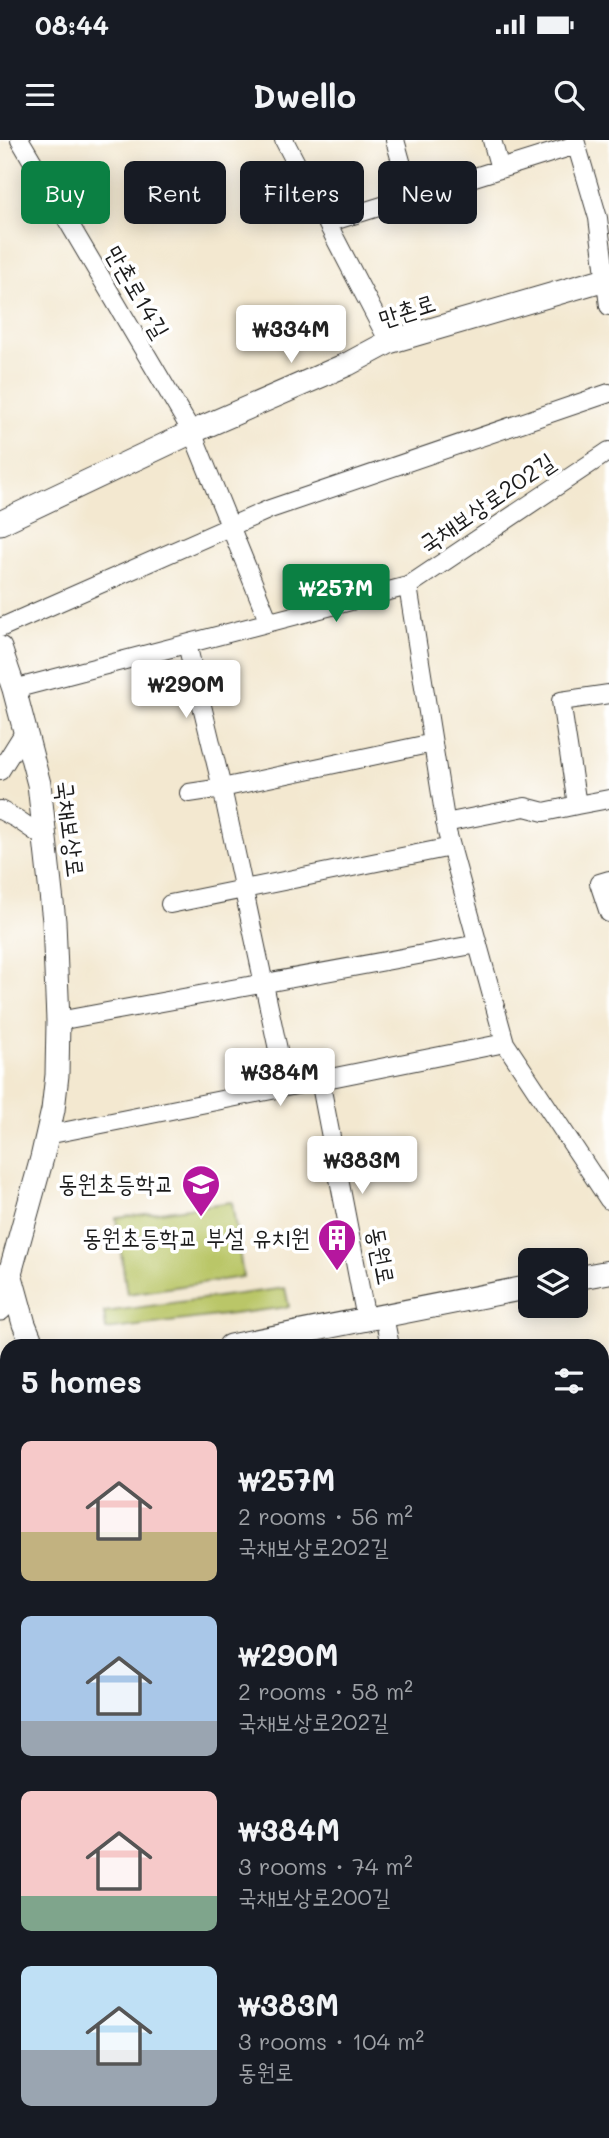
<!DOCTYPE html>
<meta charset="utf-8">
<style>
body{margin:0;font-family:Mali,"Poor Story",sans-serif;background:#242831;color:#f1f3f6;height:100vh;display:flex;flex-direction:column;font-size:26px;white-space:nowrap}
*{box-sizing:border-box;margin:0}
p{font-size:23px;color:#9ea1a6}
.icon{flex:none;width:38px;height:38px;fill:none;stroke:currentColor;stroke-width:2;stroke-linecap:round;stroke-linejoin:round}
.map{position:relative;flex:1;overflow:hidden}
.side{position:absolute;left:0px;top:1199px;width:609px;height:800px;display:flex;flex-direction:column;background:#171b24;border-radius:21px 21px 0 0;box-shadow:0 4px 18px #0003}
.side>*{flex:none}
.banner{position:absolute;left:21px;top:21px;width:567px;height:63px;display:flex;gap:14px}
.tools{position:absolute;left:518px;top:1108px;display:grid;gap:14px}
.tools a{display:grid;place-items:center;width:70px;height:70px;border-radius:10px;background:#171b24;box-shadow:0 4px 18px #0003;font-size:35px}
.price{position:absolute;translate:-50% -60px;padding:0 16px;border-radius:7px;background:#fff;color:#222;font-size:23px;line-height:46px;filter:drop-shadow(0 2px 4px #0008)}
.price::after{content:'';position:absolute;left:50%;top:42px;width:21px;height:16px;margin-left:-10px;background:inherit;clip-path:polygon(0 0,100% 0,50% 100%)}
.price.on{background:#0b8043;color:#fff}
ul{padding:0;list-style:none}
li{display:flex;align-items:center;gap:21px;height:175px;padding:0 21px}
li span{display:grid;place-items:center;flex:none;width:196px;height:140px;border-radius:10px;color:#555}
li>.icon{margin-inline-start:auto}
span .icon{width:84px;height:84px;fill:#fffc;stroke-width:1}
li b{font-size:30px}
h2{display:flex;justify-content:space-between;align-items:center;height:84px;padding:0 21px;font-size:30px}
.pill{padding:0 24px;border-radius:10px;background:#171b24;box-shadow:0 4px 18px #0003;font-size:24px;line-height:63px}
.pill.on{background:#0b8043;color:#fff}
.status{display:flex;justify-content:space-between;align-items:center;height:49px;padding:0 35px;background:#171b24;direction:ltr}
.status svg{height:19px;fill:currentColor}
header{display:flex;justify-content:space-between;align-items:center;height:91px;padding:0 21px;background:#171b24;font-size:32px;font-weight:700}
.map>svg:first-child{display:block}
.green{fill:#bac668;stroke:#6b7142;stroke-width:2}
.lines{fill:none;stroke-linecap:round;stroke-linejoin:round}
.minor-casing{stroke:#3c3b37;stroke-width:20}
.major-casing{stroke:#3c3b37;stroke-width:25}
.minor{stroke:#fff;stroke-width:18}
.major{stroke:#fff;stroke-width:23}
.labels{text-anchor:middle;stroke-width:7;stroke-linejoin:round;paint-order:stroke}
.street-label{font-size:24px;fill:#1c1c1c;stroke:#fff}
.poi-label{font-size:24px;fill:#1c1c1c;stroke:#fff;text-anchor:end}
</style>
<div class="status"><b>08:44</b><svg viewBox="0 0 49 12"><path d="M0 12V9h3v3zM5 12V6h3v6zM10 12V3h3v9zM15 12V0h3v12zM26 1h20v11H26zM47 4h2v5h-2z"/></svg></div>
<header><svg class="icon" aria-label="menu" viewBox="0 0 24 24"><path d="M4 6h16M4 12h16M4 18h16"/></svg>Dwello<svg class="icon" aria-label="search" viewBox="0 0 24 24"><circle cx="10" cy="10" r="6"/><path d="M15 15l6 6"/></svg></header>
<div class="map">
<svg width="609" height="1998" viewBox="0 0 609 1998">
<rect width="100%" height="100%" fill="#fff"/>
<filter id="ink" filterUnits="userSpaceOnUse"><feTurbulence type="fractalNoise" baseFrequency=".0143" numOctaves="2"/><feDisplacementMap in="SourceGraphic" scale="14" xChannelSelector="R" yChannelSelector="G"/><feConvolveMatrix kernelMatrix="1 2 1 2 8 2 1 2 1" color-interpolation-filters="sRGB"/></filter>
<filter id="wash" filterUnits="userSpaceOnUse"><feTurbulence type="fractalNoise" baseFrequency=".00686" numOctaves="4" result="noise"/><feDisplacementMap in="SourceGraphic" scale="28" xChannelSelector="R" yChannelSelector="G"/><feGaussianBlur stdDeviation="1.57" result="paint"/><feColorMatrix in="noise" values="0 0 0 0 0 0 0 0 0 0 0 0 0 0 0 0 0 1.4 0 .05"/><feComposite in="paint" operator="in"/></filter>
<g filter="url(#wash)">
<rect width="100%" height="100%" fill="#f3e8d0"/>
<!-- green -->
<path class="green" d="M232 1062 243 1137 127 1154 116 1078Z
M285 1148 289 1167 106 1190 104 1172Z"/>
</g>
<g filter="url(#ink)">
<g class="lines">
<defs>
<path id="minor" d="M20 0 192 292 269 482
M284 0 389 202
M492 0 500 29 576 5
M575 0 598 78 609 166
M411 57 500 29
M327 83 411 57 395 0
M408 446 447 692 505 903 609 1060
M0 488 270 369 609 253
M187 504 222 648 286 947
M14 549 408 446 609 311
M609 554 561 561 577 665 609 659
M0 631 25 591
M189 653 222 648 433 603
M0 670 17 679 45 698
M445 683 525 667 544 672 577 665
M609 740 599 743 609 773
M170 764 451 707
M58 881 478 804
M320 940 366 1179
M47 995 505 903
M384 1176 390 1206
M602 1296 609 1291
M0 1326 7 1329
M602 1482 609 1480
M602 1615 609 1613
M602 1656 609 1673
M0 1702H7
M602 1703 609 1700
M602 1782 609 1780
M0 1811H7
M602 1865 609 1862
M0 1928 7 1908
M0 1942 7 1948
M55 1992 62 1998
M437 1992 439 1998"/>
<path id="major" d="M0 383 192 292 348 224 389 202 609 138
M0 508 14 549 39 644 54 781 58 881 57 935 53 970 42 1018 0 1169
M10 1133 24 1184 33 1206
M576 1138 609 1132
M230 1206 530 1147
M0 1242 7 1241
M602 1977 609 1975
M526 1998 547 1992"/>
</defs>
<!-- minor casing -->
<use href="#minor" class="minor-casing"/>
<!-- major casing -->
<use href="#major" class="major-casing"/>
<!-- minor -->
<use href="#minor" class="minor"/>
<!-- major -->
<use href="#major" class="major"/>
</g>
</g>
<!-- icons -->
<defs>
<symbol id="school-pin" viewBox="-11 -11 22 30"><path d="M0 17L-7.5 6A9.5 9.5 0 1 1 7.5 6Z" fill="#b5179e" stroke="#fff"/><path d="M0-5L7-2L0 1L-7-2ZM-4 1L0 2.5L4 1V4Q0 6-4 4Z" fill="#fff"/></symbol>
<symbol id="building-pin" viewBox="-11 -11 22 30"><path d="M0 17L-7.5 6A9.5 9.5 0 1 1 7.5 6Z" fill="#b5179e" stroke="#fff"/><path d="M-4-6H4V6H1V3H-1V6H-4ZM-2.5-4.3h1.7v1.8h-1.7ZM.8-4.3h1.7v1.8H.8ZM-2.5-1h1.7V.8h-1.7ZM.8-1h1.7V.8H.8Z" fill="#fff"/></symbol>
</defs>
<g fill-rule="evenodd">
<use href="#school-pin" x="179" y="1022" width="44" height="60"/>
<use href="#building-pin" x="315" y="1076" width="44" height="60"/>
</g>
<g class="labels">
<!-- street labels -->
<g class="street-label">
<text transform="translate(137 152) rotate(60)" y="8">만촌로14길</text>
<text transform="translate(407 171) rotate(-18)" y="8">만촌로</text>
<text transform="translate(487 363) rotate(-34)" y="8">국채보상로202길</text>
<text transform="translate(70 689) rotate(83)" y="8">국채보상로</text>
<text transform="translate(381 1116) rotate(79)" y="8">동원로</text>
</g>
<!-- poi labels -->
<g class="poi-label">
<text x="174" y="1052">동원초등학교</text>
<text x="310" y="1106">동원초등학교 부설 유치원</text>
</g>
</g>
</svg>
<div class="tools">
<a><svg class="icon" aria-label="layers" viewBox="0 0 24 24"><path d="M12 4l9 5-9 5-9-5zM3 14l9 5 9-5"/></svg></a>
</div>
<b class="price" style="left:291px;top:225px">₩334M</b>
<b class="price on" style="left:336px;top:484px">₩257M</b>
<b class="price" style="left:186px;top:580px">₩290M</b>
<b class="price" style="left:280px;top:968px">₩384M</b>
<b class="price" style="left:362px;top:1056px">₩383M</b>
<div class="banner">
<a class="pill on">Buy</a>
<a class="pill">Rent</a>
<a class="pill">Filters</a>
<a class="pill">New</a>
</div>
<section class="side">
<h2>5 homes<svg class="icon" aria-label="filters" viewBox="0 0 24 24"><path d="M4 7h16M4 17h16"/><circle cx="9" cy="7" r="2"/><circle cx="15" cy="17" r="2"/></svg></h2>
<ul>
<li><span style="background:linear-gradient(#f6c9c9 65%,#c2b280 0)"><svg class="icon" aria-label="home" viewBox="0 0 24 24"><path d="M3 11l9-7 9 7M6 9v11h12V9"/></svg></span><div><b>₩257M</b><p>2 rooms · 56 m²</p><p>국채보상로202길</p></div></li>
<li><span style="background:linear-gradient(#a9c7e8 75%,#9aa5b1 0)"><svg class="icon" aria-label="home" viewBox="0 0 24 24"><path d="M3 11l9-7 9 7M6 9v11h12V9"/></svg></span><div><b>₩290M</b><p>2 rooms · 58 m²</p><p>국채보상로202길</p></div></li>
<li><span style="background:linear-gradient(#f6c9c9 75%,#7fa58c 0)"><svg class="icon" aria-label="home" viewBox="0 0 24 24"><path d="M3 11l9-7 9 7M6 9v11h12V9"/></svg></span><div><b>₩384M</b><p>3 rooms · 74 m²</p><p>국채보상로200길</p></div></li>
<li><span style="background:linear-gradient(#bfe0f5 60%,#9aa5b1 0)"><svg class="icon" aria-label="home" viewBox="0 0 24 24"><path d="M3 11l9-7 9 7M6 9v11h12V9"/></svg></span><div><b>₩383M</b><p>3 rooms · 104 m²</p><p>동원로</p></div></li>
</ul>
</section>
</div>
